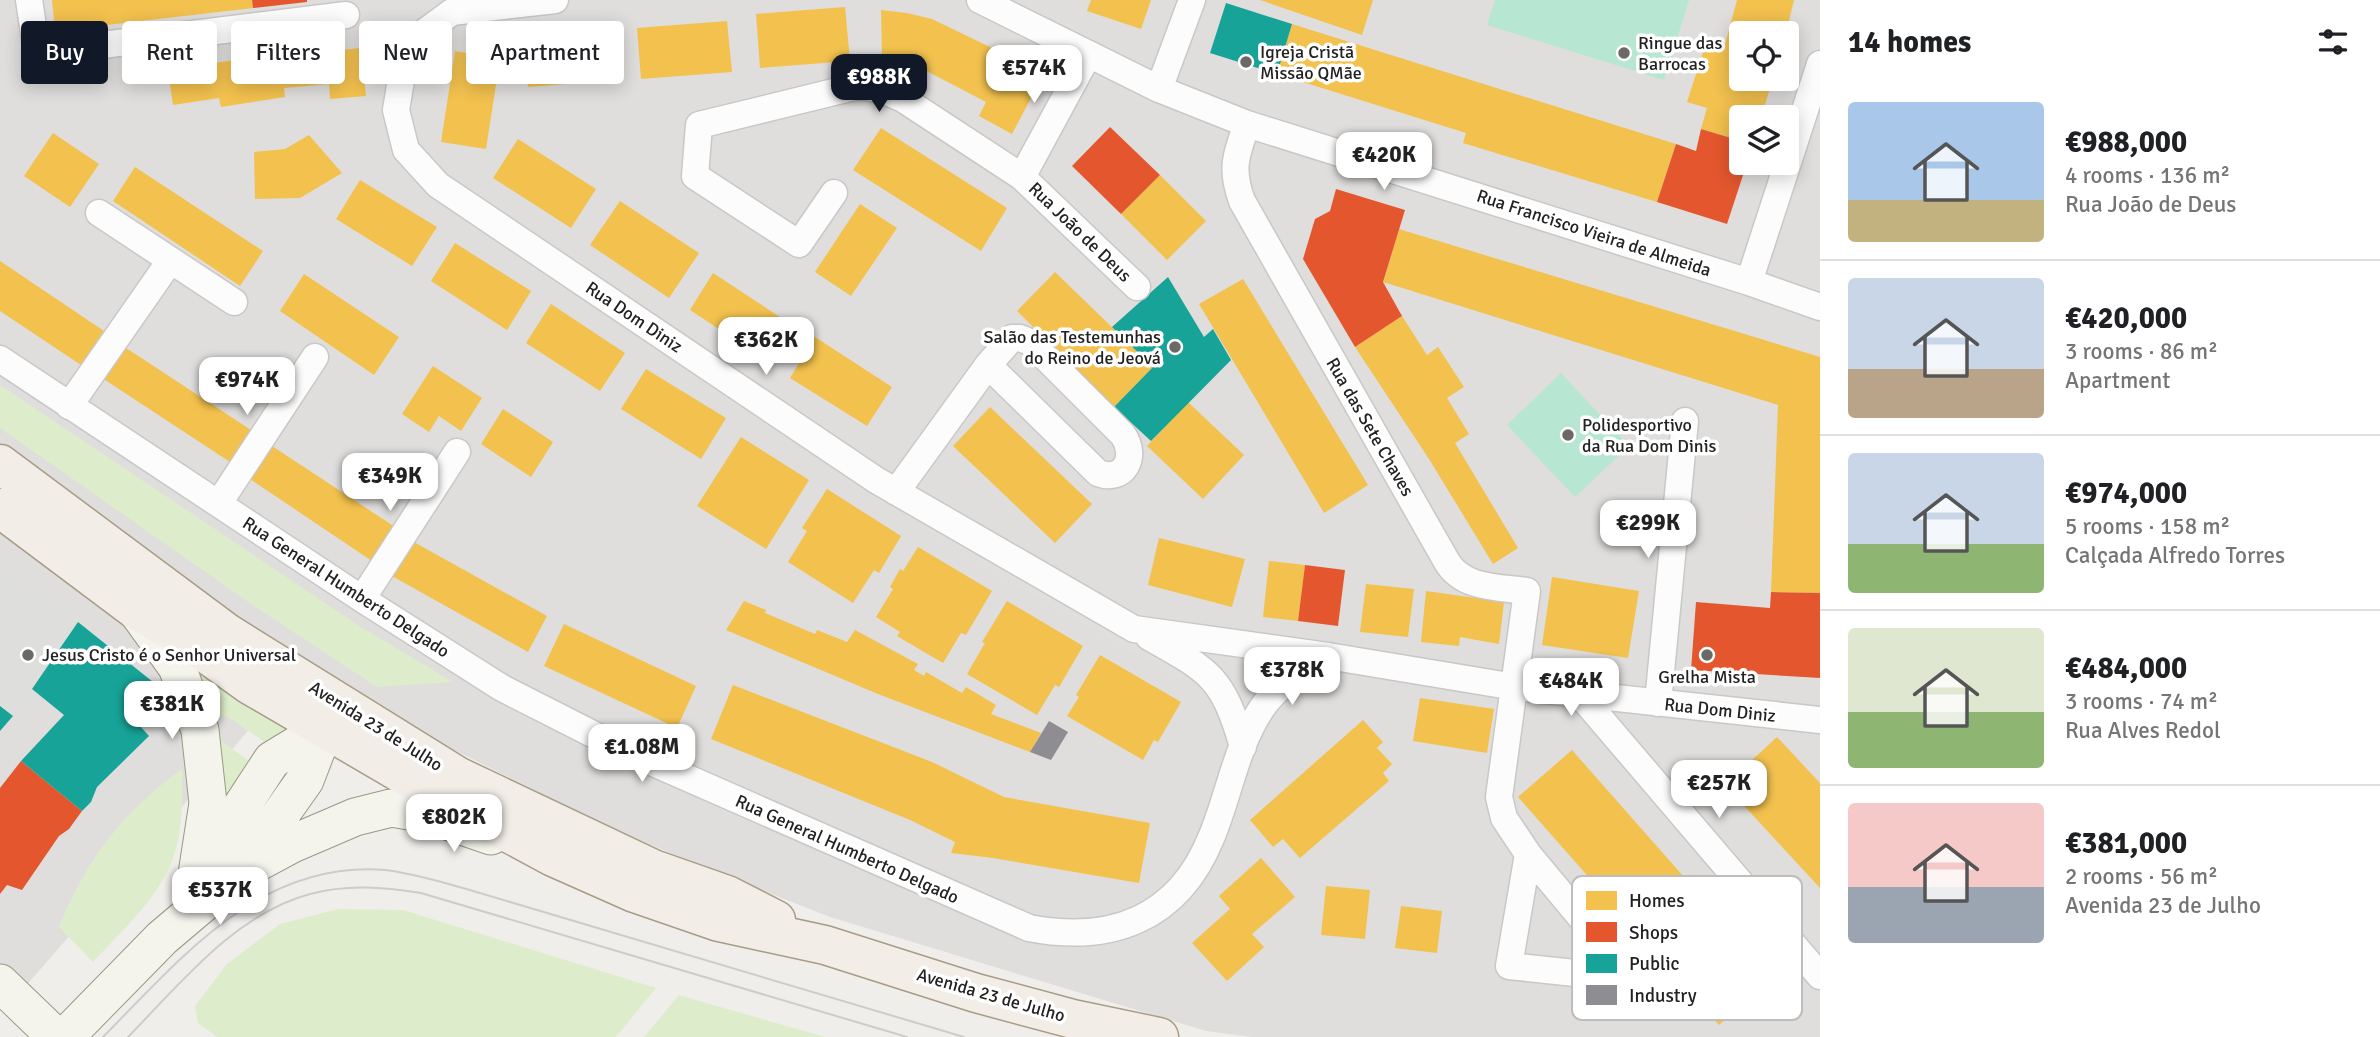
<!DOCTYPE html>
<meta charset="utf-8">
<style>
body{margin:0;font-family:Signika,sans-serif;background:#f2f2f2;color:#202124;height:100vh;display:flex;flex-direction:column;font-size:26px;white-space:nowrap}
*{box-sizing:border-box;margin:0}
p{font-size:23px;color:#757577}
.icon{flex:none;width:38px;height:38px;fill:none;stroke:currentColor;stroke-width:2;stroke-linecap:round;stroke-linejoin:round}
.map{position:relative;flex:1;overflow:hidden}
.sheet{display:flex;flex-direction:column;background:#fff;width:560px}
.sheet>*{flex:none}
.top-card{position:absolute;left:21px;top:21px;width:665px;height:63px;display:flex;gap:14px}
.buttons{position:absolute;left:1729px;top:21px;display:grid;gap:14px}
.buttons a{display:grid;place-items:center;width:70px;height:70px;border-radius:7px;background:#fff;box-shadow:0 4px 18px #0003;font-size:35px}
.price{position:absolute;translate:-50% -60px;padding:0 16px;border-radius:14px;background:#fff;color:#222;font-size:23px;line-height:46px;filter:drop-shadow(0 2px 4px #0008)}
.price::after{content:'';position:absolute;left:50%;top:42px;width:21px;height:16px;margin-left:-10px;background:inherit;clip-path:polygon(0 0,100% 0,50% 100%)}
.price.active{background:#111827;color:#fff}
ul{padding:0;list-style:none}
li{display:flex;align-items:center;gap:21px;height:175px;padding:0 28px}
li+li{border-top:2px solid #e0e0e0}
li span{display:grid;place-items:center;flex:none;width:196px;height:140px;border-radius:7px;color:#555}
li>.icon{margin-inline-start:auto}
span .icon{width:84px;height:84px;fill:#fffc;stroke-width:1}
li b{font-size:30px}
h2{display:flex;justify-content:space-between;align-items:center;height:84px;padding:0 28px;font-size:30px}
.chip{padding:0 24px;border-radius:7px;background:#fff;box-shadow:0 4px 18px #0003;font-size:24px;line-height:63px}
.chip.active{background:#111827;color:#fff}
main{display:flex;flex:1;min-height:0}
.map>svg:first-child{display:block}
.residential{fill:#dfdedc;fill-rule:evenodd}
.religious{fill:#dededc}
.grass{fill:#ddeccb}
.pitch{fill:#b7e6d2}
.parking{fill:#e0dfde}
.homes{fill:#f2c14e}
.shops{fill:#e4572e}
.public{fill:#17a398}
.industry{fill:#8d8d92}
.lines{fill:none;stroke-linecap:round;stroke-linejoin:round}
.street-casing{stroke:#c9c8c7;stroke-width:29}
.secondary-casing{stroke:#999a82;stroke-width:39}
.primary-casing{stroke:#a79c86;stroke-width:41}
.street{stroke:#fdfcfc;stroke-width:26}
.secondary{stroke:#f4f4ed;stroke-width:37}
.primary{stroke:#f3ede7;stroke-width:38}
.tram{stroke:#ccc;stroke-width:2}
.poi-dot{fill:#6a6968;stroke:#fff;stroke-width:2.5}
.labels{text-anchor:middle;stroke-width:7;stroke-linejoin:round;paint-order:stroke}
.poi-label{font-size:18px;fill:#222;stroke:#fff;text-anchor:start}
.street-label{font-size:18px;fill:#222;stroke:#fff}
.key{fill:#fff;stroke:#bdbdbd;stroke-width:2}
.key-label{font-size:19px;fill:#222}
</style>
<main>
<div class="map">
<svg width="1820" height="1037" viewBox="0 0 1820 1037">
<rect width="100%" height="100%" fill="#f0eeeb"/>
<!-- residential -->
<path class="residential" d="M0 0H1820V1037H1252L1206 1031 830 917 710 870 611 828 434 740 309 661 11 1003 0 997ZM1741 33H1787V79H1741ZM1741 117H1787V163H1741Z"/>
<!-- religious -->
<path class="religious" d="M0 567 78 622 13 716 0 706Z"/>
<!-- grass -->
<path class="grass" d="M0 385 361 627 453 682 377 687 254 606 0 428Z
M194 658 294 720 273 748 230 718 213 714Z
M217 738 259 768 220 821Z
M182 769C183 801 183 840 168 870 151 905 120 933 93 962L59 927C87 858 123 812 182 769Z
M338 909 403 910 656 988 616 1037H217L198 1023 195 1006 227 964 280 924Z
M679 995 696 1000 825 1037H644Z"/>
<!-- pitch -->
<path class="pitch" d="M1495 0H1689L1664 80 1487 25Z
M1561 373 1629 446 1575 497 1507 425Z"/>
<!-- parking -->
<path class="parking" d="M936 523 1187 671 1182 679 1008 580 931 531Z"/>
<!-- homes -->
<path class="homes" d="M52 0H252L253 8 55 31Z
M1091 0H1151L1141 29 1087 11Z
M1260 0H1373L1362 35Z
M1737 0H1794L1786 33H1741V79H1773L1761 117H1741V141L1701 129 1707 108 1687 102 1706 43 1724 48Z
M845 7 850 61 760 68 756 14Z
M881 10 907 13 932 19 1044 73 1012 134 979 116 986 102 921 68 882 56Z
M727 21 732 72 641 79 637 28Z
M1292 24 1676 144 1657 202 1463 143 1466 133 1277 74Z
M613 33 617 80 528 87 523 40Z
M277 39 280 56 361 48 366 96 330 99 329 84 284 88 285 97 221 107 219 98 173 105 166 57 204 51 206 64 235 60 233 46Z
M455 51 500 59 486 149 441 142Z
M881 128 1007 208 981 251 853 170Z
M53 133 99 164 70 207 24 176Z
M309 135 342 173 300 198 255 199 254 152 285 149Z
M518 139 596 189 571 228 493 178Z
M135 167 263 251 240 286 113 201Z
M1160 175 1206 221 1167 260 1121 214Z
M360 180 437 227 412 266 336 219Z
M620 201 699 253 669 298 590 245Z
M860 204 897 228 851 296 815 272Z
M1399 229 1820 357V593L1771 592 1778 405 1383 282Z
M455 243 531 291 507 330 431 281Z
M0 261 104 331 81 365 0 311Z
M1055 272 1153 367 1114 407 1017 311Z
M713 273 792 325 769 362 690 310Z
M304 274 399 337 374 375 280 311Z
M1243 279 1368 485 1324 513 1199 304Z
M551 304 625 353 600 391 526 343Z
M1402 316 1427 355 1438 347 1464 387 1447 398 1469 434 1455 443 1518 548 1493 564 1429 459 1355 347Z
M815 337 892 387 867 426 790 378Z
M120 344 251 430 230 462 99 376Z
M433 366 482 398 461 431 439 416 429 432 402 414Z
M646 369 726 418 701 459 621 409Z
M1188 402 1244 455 1203 499 1147 446Z
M990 407 1092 504 1055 543 953 446Z
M503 409 553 442 531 477 481 444Z
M741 437 809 480 766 549 697 506Z
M269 444 395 527 372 561 247 477Z
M827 489 901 536 879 573 874 570 853 603 788 562 807 531 802 528Z
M1159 538 1245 559 1232 607 1148 585Z
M412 541 547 616 528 652 392 576Z
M918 547 992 591 966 635 961 633 943 663 897 636 900 632 876 617 893 589 890 587 900 569 903 571Z
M1269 561 1305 565 1298 621 1263 617Z
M1552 577 1639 591 1628 658 1542 645Z
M1366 584 1414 589 1408 637 1360 632Z
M1426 591 1504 602 1499 644 1460 637 1459 646 1421 642Z
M744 601 766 610 765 613 815 634 817 630 847 642 855 630 918 664 914 670 924 676 926 672 962 693 966 687 996 705 991 714 1041 733 1030 752 878 694 726 630Z
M1007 601 1083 646 1059 687 1055 685 1037 715 967 674 985 643 982 642Z
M564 624 696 686 677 728 544 666Z
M1100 655 1181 702 1158 742 1154 740 1143 760 1067 716 1079 697 1076 695Z
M733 685 932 762 1004 797 1150 823 1139 883 993 858 951 853 955 842 910 820 711 739Z
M1420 698 1494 709 1487 753 1413 741Z
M1363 720 1383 742 1377 748 1392 764 1383 773 1389 781 1300 858 1283 839 1273 847 1250 820Z
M1777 737 1820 783V888L1725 785Z
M1572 750 1773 978 1719 1025 1518 797Z
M1261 858 1295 897 1252 934 1264 947 1227 981 1192 943 1230 909 1219 896Z
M1326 886 1370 890 1365 939 1321 935Z
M1401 906 1442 911 1437 953 1395 948Z"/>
<!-- shops -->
<path class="shops" d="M252 0H307V2L253 8Z
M1110 127 1160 175 1121 214 1072 166Z
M1701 129 1741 141V163H1747L1727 224 1657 202 1676 144 1696 151Z
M1336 189 1405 210 1383 282 1402 316 1355 347 1303 259 1315 219 1330 211Z
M1305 565 1345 570 1338 626 1298 621Z
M1771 592 1820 593V678L1691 670 1696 602 1770 608Z
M21 761 82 811 69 829 59 836 22 890 7 885 0 894V788Z"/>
<!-- public -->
<path class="public" d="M1226 3 1292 24 1277 74 1210 53Z
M1168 277 1204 337 1213 329 1231 360 1151 441 1114 407 1153 367 1112 327Z
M78 622 158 686 139 704 150 714 140 726 149 736 97 787 91 802 82 811 21 761 64 715 32 689Z
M0 706 13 716 0 731Z"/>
<!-- industry -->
<path class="industry" d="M1049 721 1068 732 1051 760 1030 752Z"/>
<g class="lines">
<defs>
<path id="street" d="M29 0 37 53 346 15
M555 0 452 12 422 34 404 62 396 110 406 150 438 185 876 480 1134 629 1328 656 1515 687 1820 720
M980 0 1159 89 1247 124 1749 282 1820 307
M1159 89 1192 0
M1247 124C1236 155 1230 168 1242 201L1447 562C1463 589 1499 587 1527 591L1499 797 1504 818 1528 854 1509 966 1632 979 1528 854
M1022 177 1088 55
M834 193 799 244 695 176 699 125 854 87C872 85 887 92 903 99L1022 177 1137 287
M99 213 234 302
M1749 282 1820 64
M0 359 362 599 502 688 624 750 1029 928C1111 944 1178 919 1211 838 1229 796 1236 746 1262 708 1279 683 1302 671 1328 656
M69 406 170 261
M896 492 988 365 1098 473C1124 483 1138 457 1123 435L1030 342 1020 338H1012L988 365
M219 503 315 357
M362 599 457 452
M1149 637C1210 671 1223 677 1243 747
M1581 696 1820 976
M1658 703 1685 421"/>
<path id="secondary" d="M136 610 177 667 200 730 208 803 197 874
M204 864 272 760 325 728
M245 865 305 780 325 728 330 720
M0 983 56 1037
M65 1037 162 938 240 872 292 844 355 817 391 808 427 814 491 836"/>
<path id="primary" d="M0 464 227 633 457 776 653 869 727 895 776 920
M0 508 136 610 190 642 250 685 440 796 553 857 632 892 719 922 825 945 976 993 1073 1019 1159 1037"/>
</defs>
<!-- street casing -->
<use href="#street" class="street-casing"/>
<!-- secondary casing -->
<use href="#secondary" class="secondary-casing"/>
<!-- primary casing -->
<use href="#primary" class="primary-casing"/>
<!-- street -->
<use href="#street" class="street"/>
<!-- secondary -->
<use href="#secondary" class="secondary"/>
<!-- primary -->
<use href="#primary" class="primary"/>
<!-- tram -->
<path class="tram" d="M103 1037C182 957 261 860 385 870 412 873 438 881 463 888L964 1037
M128 1037C180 984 235 914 310 894 347 884 384 887 421 893L907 1037"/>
</g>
<!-- markers -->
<g class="poi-dot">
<circle cx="1624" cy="53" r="7"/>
<circle cx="1246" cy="62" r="7"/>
<circle cx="1175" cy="347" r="7"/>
<circle cx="1568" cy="435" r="7"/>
<circle cx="28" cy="655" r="7"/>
<circle cx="1707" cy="655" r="7"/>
</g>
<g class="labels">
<!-- poi labels -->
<g class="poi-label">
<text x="1638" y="49">Ringue das<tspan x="1638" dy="21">Barrocas</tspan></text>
<text x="1260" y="58">Igreja Cristã<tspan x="1260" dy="21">Missão QMãe</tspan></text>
<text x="1161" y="343" text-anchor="end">Salão das Testemunhas<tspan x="1161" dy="21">do Reino de Jeová</tspan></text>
<text x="1582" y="431">Polidesportivo<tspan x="1582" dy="21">da Rua Dom Dinis</tspan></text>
<text x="42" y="661">Jesus Cristo é o Senhor Universal</text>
<text x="1707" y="683" text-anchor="middle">Grelha Mista</text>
</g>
<!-- street labels -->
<g class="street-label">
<text transform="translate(1080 232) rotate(44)" y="6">Rua João de Deus</text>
<text transform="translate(1594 233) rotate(18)" y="6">Rua Francisco Vieira de Almeida</text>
<text transform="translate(634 317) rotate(34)" y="6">Rua Dom Diniz</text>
<text transform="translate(1370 427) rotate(60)" y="6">Rua das Sete Chaves</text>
<text transform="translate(346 587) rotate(33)" y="6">Rua General Humberto Delgado</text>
<text transform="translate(1720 710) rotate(6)" y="6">Rua Dom Diniz</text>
<text transform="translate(376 726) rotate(32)" y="6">Avenida 23 de Julho</text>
<text transform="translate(847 849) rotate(24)" y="6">Rua General Humberto Delgado</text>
<text transform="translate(991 995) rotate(16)" y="6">Avenida 23 de Julho</text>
</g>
</g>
<!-- legend -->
<rect x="1572" y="876" width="230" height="144" rx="10" class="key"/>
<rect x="1586" y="891" width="31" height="19" fill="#f2c14e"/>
<rect x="1586" y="922" width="31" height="20" fill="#e4572e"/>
<rect x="1586" y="954" width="31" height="19" fill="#17a398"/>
<rect x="1586" y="985" width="31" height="20" fill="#8d8d92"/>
<g class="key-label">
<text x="1629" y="907">Homes</text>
<text x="1629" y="939">Shops</text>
<text x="1629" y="970">Public</text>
<text x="1629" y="1002">Industry</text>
</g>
</svg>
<div class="buttons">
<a><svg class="icon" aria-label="locate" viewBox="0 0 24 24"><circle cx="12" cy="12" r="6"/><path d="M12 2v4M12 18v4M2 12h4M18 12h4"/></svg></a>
<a><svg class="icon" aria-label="layers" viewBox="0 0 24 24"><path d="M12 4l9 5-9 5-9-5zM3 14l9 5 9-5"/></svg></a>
</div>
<b class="price" style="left:1034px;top:105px">€574K</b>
<b class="price active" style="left:879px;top:114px">€988K</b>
<b class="price" style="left:1384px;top:192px">€420K</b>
<b class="price" style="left:766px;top:377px">€362K</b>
<b class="price" style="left:247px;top:417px">€974K</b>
<b class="price" style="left:390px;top:513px">€349K</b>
<b class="price" style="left:1648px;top:560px">€299K</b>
<b class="price" style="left:1292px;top:707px">€378K</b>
<b class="price" style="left:1571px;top:718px">€484K</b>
<b class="price" style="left:172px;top:741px">€381K</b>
<b class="price" style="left:642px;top:784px">€1.08M</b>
<b class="price" style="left:1719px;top:820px">€257K</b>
<b class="price" style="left:454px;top:854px">€802K</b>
<b class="price" style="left:220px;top:927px">€537K</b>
<div class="top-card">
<a class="chip active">Buy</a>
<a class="chip">Rent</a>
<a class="chip">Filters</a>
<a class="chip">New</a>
<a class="chip">Apartment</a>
</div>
</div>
<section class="sheet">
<h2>14 homes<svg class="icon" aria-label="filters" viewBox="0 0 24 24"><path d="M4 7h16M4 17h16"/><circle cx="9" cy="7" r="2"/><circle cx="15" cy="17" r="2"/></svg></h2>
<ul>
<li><span style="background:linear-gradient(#a9c7e8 70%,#c2b280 0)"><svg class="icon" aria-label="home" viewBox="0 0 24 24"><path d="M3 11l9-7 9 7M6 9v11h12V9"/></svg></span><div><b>€988,000</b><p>4 rooms · 136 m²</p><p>Rua João de Deus</p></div></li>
<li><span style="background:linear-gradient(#c9d6e8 65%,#b9a48a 0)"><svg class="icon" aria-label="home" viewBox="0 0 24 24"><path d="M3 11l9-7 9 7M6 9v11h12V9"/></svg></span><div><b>€420,000</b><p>3 rooms · 86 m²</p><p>Apartment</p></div></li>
<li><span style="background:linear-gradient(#c9d6e8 65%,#8fb573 0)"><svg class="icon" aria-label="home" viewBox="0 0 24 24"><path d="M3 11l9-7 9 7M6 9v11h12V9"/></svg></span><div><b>€974,000</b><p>5 rooms · 158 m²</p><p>Calçada Alfredo Torres</p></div></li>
<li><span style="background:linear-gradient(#dfe7d0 60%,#8fb573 0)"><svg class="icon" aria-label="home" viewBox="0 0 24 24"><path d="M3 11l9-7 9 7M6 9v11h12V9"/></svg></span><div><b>€484,000</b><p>3 rooms · 74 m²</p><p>Rua Alves Redol</p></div></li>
<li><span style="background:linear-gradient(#f6c9c9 60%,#9aa5b1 0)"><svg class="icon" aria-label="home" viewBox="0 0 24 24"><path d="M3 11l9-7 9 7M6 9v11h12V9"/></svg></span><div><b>€381,000</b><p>2 rooms · 56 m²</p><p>Avenida 23 de Julho</p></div></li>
</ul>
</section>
</main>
